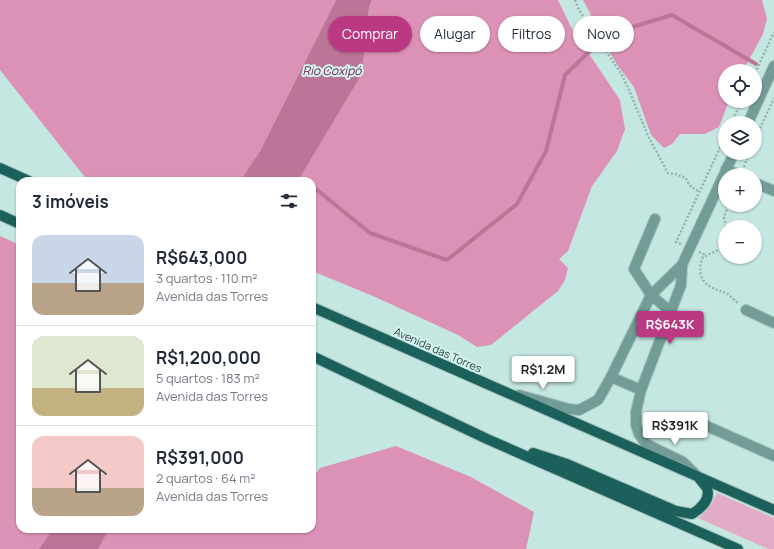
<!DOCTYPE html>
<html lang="pt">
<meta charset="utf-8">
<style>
body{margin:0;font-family:Manrope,sans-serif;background:#f6f6f7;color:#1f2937;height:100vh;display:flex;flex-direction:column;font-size:15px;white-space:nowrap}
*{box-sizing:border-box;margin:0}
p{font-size:13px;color:#747a83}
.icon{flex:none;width:22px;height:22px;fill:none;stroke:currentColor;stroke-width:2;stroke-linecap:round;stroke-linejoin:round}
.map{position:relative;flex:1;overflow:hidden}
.sheet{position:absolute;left:16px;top:177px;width:300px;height:356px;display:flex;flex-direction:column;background:#fff;border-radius:12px;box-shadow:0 1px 3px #0004}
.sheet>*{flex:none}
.top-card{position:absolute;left:328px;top:16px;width:380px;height:36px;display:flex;gap:8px}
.buttons{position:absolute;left:718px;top:64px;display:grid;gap:8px}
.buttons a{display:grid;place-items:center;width:44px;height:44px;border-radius:50%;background:#fff;box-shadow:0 1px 3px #0004;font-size:20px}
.price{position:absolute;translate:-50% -34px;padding:0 9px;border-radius:4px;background:#fff;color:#222;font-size:13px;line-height:26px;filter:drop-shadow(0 1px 2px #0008)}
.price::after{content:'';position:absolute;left:50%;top:24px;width:12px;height:9px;margin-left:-6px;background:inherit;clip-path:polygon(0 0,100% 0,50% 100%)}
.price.current{background:#ba3982;color:#fff}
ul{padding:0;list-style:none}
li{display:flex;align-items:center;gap:12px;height:100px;padding:0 16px}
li+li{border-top:1px solid #e0e1e3}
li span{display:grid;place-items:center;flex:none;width:112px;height:80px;border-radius:12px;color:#555}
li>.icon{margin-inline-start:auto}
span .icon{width:48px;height:48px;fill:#fffc;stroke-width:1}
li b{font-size:17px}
h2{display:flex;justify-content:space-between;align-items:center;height:48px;padding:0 16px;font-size:17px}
.pill{padding:0 14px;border-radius:18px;background:#fff;box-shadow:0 1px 3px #0004;font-size:14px;line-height:36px}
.pill.current{background:#ba3982;color:#fff}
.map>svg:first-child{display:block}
.green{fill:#e3acc6}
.forest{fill:#dc92b6}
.water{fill:#bc7598}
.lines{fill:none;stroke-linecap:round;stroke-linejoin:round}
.stream{stroke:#bc7598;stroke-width:4}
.minor-casing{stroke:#a4c2bd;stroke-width:12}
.major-casing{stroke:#a4c2bd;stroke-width:12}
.path{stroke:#97b2ae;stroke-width:2.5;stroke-dasharray:2 2;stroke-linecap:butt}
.minor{stroke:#739c97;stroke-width:10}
.major{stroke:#1b605b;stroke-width:10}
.labels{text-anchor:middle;stroke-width:4;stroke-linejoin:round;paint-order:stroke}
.street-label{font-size:11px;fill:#313e3c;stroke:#d2f4f0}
.water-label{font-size:12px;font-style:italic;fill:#762152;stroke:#d2f4f0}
</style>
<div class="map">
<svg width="774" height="549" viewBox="0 0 774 549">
<rect width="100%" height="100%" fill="#c5e7e2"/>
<!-- green -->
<path class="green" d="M717 493 774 518V549H768L698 518C707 511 713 503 717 493Z"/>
<!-- forest -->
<path class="forest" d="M0 0H336L260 151 240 181H88L0 70Z
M372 0H558L571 27 620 100 625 129 617 151 592 186 568 251 559 259 568 268 565 280 558 291 491 345 477 347 458 335 373 296 312 271V181H298L362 74 369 8Z
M583 0H762L767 19 763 34 743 71H725V101H729L719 127 705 134H680L672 144 664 148 651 135 634 87 618 66 595 28 590 13Z
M0 236 20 245V529H312V479L320 468 396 446 471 477 534 512 526 549H0Z"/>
<!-- water -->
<path class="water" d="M336 0H372L369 8 362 74 298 181H240L260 151Z
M53 529H109L98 549H39Z"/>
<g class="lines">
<!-- stream -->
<path class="stream" d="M606 35 672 15 756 64
M312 186 370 233 447 260 517 204 546 151 565 75 594 47"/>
<defs>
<path id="minor" d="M748 123 774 66
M726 169 739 175
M755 183 774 191
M655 219 634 269 651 295 671 312
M682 265 681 285 641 390 636 412V425L639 434 646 444 683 462 697 476
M746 310 774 323
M611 377 641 390
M519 395 569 409 579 410 598 400 611 377 651 295 682 265 734 153
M691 419 774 456"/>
<path id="major" d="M0 168 29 181
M0 215 20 224
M312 307 774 510
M312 356 487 439 738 549
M533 453 567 464 676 511 692 514C700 509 711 500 707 488 705 485 701 481 699 478"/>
</defs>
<!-- minor casing -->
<use href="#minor" class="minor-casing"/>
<!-- major casing -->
<use href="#major" class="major-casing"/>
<!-- path -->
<path class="path" d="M575 0 579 10 622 75 629 90 649 138 668 173 675 174 686 178C689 185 691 188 699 191
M755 73 774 32
M731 123 742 101
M755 139 774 98
M744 167 749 153
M726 227 724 218 728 205
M681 244 676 242 725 137
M725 247 703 257C698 267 699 281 711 287 716 290 721 291 726 293 730 295 734 300 738 303
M699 252 706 255"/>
<!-- minor -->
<use href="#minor" class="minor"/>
<!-- major -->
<use href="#major" class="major"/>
</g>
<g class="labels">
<!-- street labels -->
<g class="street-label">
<text transform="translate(438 350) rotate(24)" y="4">Avenida das Torres</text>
</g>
<!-- water labels -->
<g class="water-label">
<text x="332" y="75">Rio Coxipó</text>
</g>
</g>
</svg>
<div class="buttons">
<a><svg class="icon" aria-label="locate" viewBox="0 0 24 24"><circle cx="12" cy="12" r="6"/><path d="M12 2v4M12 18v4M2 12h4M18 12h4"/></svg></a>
<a><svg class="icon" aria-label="layers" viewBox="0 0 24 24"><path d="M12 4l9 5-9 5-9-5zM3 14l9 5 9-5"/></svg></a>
<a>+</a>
<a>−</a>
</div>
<b class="price current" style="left:670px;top:345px">R$643K</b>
<b class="price" style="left:543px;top:390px">R$1.2M</b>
<b class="price" style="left:675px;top:446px">R$391K</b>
<div class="top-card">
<a class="pill current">Comprar</a>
<a class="pill">Alugar</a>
<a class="pill">Filtros</a>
<a class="pill">Novo</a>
</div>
<section class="sheet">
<h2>3 imóveis<svg class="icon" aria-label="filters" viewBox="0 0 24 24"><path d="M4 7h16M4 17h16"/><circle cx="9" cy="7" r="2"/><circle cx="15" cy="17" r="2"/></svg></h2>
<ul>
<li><span style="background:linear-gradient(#c9d6e8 60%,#b9a48a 0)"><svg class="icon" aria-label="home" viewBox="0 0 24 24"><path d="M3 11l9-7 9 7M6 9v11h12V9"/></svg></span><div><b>R$643,000</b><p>3 quartos · 110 m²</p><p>Avenida das Torres</p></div></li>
<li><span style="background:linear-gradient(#dfe7d0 65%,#c2b280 0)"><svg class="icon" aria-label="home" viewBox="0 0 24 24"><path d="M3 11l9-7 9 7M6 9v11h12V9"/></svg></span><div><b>R$1,200,000</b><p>5 quartos · 183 m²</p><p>Avenida das Torres</p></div></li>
<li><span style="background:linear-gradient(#f6c9c9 65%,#b9a48a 0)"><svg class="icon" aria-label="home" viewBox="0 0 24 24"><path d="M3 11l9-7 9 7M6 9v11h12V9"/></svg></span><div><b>R$391,000</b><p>2 quartos · 64 m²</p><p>Avenida das Torres</p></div></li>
</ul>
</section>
</div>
